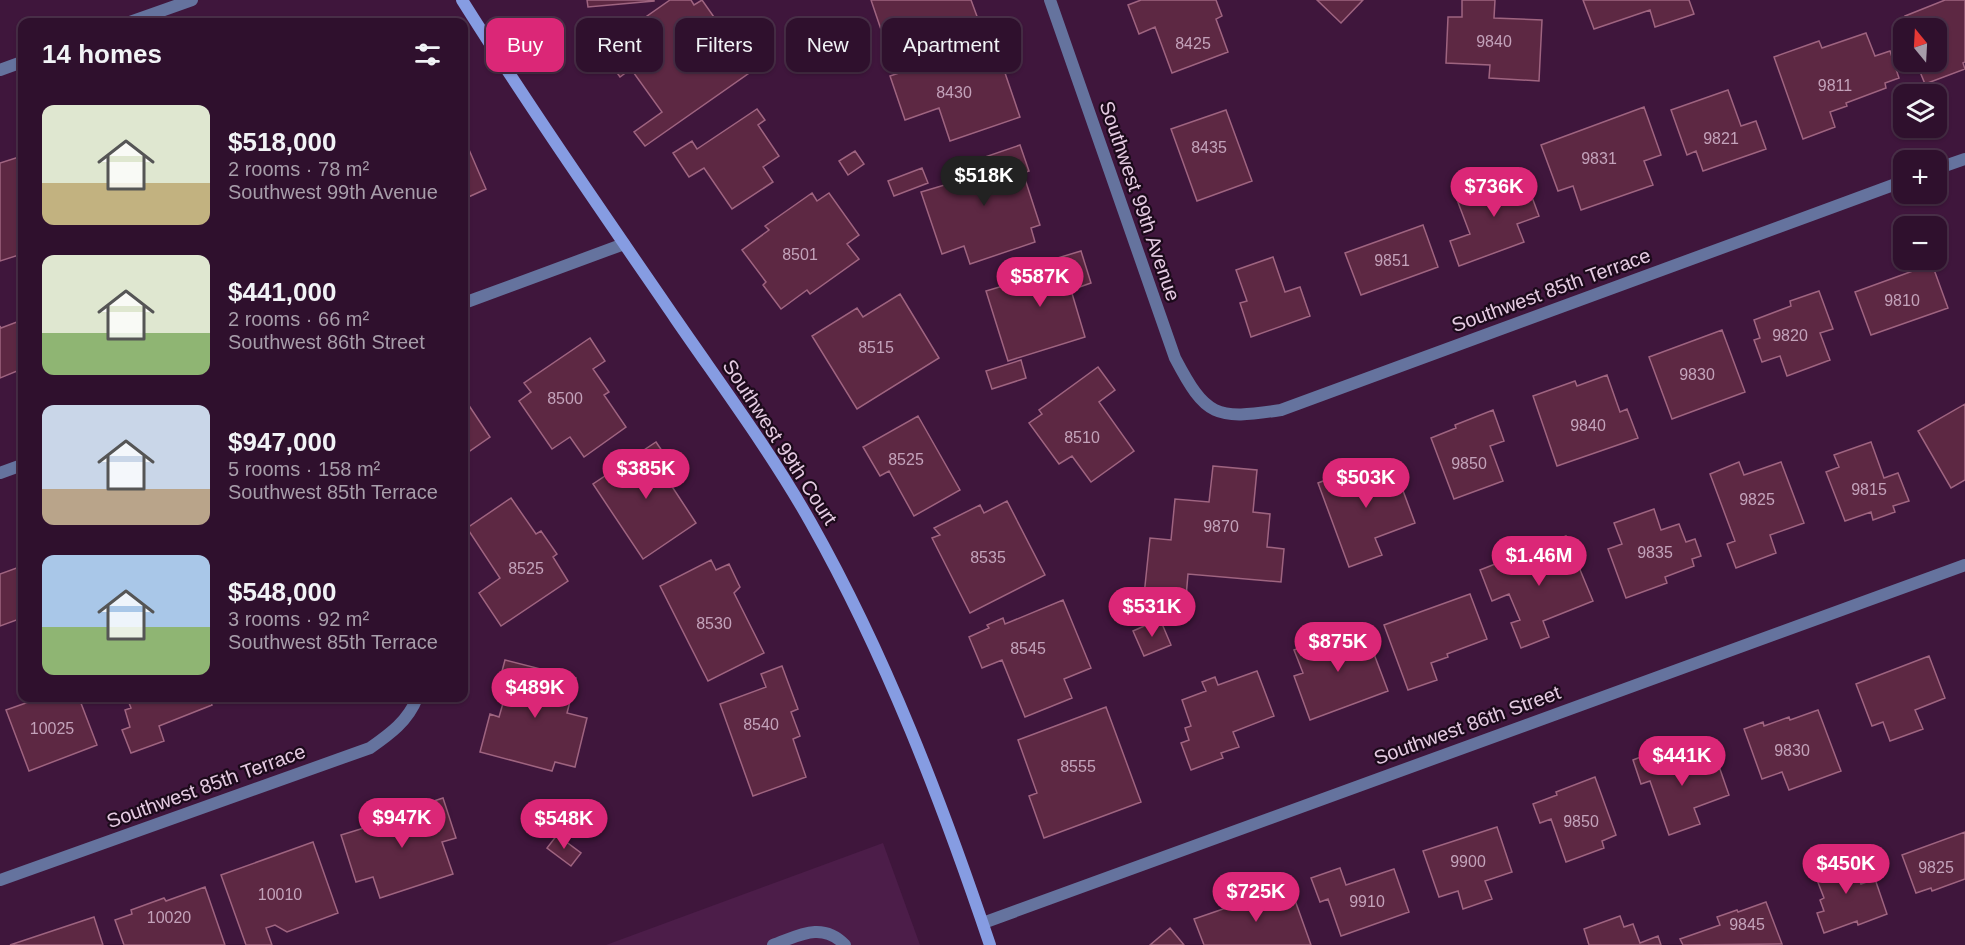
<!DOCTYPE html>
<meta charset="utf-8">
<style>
body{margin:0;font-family:Helvetica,sans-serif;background:#3b1e39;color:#f1f3f6;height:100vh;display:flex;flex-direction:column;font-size:22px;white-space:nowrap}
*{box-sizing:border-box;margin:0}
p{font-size:20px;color:#a79daa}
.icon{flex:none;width:33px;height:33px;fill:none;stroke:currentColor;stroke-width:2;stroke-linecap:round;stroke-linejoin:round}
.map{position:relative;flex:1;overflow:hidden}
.details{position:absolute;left:18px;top:18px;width:450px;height:684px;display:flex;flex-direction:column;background:#2f102d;border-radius:12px;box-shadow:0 2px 4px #0004,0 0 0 2px #4a3049}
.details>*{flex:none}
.guide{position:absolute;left:486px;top:18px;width:570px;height:54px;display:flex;gap:12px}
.needle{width:39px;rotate:342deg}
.tools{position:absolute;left:1893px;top:18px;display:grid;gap:12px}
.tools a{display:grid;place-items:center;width:54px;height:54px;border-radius:12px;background:#2f102d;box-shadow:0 2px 4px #0004,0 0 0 2px #4a3049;font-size:30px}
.price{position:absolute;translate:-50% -51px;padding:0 14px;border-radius:21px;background:#db2777;color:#fff;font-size:20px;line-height:39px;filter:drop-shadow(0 2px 3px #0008)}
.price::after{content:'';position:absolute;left:50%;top:36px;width:18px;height:14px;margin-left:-9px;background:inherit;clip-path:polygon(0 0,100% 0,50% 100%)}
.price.current{background:#222;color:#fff}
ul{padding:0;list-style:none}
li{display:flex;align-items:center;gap:18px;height:150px;padding:0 24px}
li span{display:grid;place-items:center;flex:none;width:168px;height:120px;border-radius:12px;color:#555}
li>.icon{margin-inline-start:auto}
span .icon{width:72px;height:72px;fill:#fffc;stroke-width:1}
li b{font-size:26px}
h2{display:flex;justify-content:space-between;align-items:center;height:72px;padding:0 24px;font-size:26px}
.chip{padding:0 21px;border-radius:12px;background:#2f102d;box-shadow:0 2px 4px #0004,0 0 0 2px #4a3049;font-size:21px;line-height:54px}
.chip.current{background:#db2777;color:#fff}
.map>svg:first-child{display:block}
.built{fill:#4c1d49}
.building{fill:#5d2843;stroke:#9f6480;stroke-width:1.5}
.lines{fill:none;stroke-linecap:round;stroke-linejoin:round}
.lane{stroke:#65739e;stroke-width:12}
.street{stroke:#65739e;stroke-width:12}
.secondary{stroke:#869ce2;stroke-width:12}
.labels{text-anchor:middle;stroke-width:4.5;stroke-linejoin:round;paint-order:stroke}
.number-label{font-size:16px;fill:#c3a2ba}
.street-label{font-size:20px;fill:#e5cbe2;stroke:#1c0a1b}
</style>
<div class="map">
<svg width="1965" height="945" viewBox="0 0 1965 945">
<rect width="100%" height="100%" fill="#3f163c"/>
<!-- built -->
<path class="built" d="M883 843 920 945H606Z"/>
<!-- building -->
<path class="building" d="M587 0H654V1L588 7Z
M670 0H691L694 5 702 0 752 71 645 146 634 132 662 112 631 69 620 77 600 49Z
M871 0H971L978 19 888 50Z
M1141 0H1216L1222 16 1216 19 1228 52 1172 73 1155 27 1139 34 1128 5Z
M1317 0H1363L1341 23Z
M1462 0H1495L1494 18 1542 20 1539 81 1489 78 1490 65 1446 63 1448 17H1462Z
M1583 0H1689L1694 14 1655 27 1650 10 1594 29Z
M1945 0H1965V62L1963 63 1965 69 1925 84 1916 62H1936V28H1910L1905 16Z
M989 26 1020 117 950 141 939 108 905 120 890 76 929 63 923 48Z
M1866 33 1875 56 1890 51 1899 78 1885 83 1886 88 1846 103 1847 106 1830 112 1835 127 1803 139 1774 57 1819 41 1822 48Z
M1728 90 1741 126 1756 121 1766 149 1703 171 1696 151 1687 155 1671 110Z
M1644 107 1661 155 1644 161 1653 185 1581 210 1573 186 1558 191 1541 145Z
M757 109 765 120 758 125 779 156 763 167 773 182 732 209 704 168 689 177 673 153 692 141 697 149Z
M1226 110 1252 181 1197 201 1171 129Z
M467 145 486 189 464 199V147Z
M1020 145 1029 171 1023 173 1040 225 1031 228 1035 242 970 264 964 246 942 254 921 192 948 184 944 171Z
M855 151 864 164 848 175 839 161Z
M22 156V254L0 261V163Z
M922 168 928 183 894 196 888 181Z
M1523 173 1539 216 1517 224 1524 242 1459 266 1450 241 1470 234 1456 197Z
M812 193 817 201 829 193 859 235 847 244 859 259 810 294 807 290 781 309 763 285 766 282 742 250 769 230 765 226Z
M1423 225 1438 267 1361 295 1345 253Z
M1081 251 1091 283 1071 290 1085 337 1008 361 986 291 1043 274 1041 263Z
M1273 257 1285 292 1300 287 1310 316 1251 337 1240 303 1247 301 1236 270Z
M1932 264 1948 308 1871 335 1855 292Z
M1819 291 1833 329 1820 333 1830 360 1787 376 1780 356 1762 362 1754 340 1760 338 1754 320 1791 306 1790 301Z
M900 294 939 358 857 409 812 336 857 308 863 317Z
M22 320V369L0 378V326L1 328Z
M1722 330 1745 392 1672 419 1649 357Z
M590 338 605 361 593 369 609 392 604 395 626 427 584 457 570 437 552 449 519 401 531 392 524 383Z
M1021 360 1026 378 992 389 986 371Z
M1098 367 1115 390 1099 402 1134 451 1091 482 1072 456 1059 464 1029 423 1042 414 1039 410Z
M1607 375 1620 412 1627 409 1638 438 1557 466 1533 396 1575 381 1577 386Z
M464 398 490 437 464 455Z
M1965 404V480L1951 488 1918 431Z
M1493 410 1504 441 1490 446 1503 481 1454 499 1431 438 1456 428 1455 425Z
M918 416 960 490 914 516 889 471 880 476 863 447Z
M656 442 679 476 669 482 696 523 643 559 593 484Z
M1871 442 1884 478 1898 473 1909 501 1893 506 1895 512 1873 520 1871 512 1845 521 1826 472 1839 467 1834 455Z
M1392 461 1415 523 1375 538 1382 555 1349 567 1318 483 1359 467 1361 473Z
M1739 462 1744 475 1781 462 1804 523 1770 535 1776 553 1736 568 1727 544 1735 541 1710 474Z
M1213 466 1257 470 1253 512 1270 514 1267 547 1284 549 1281 582 1188 574 1185 609 1143 605 1150 538 1171 540 1175 499 1209 502Z
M511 498 536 534 541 531 557 554 553 557 568 581 501 626 479 593 500 578 467 528Z
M1007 501 1045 575 970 613 932 538 940 535 934 528 980 505 984 513Z
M1654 509 1661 530 1679 524 1686 542 1695 539 1701 556 1692 559 1694 566 1665 577 1667 583 1626 598 1608 549 1622 544 1614 523Z
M1566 536 1593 601 1543 621 1549 637 1521 648 1511 623 1520 620 1509 594 1492 601 1480 570Z
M711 560 716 570 729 564 740 587 734 593 764 653 708 681 660 586Z
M22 566V618L0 626V574Z
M1470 594 1487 639 1447 654 1448 657 1431 663 1437 680 1408 690 1384 625Z
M1063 600 1091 668 1064 679 1072 698 1025 717 1002 660 982 668 969 637 989 628 987 625 1003 618 1005 624Z
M1160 619 1171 645 1144 656 1133 631Z
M1363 625 1388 691 1310 720 1294 676 1303 673 1294 650Z
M1929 656 1945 698 1915 710 1923 729 1890 741 1883 722 1872 726 1856 684Z
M505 660 576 678 567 713 587 718 575 767 555 762 552 771 480 752 490 714 499 717 506 693 497 690Z
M782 666 798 709 791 712 800 736 793 739 806 777 753 796 720 704 766 687 761 674Z
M1257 671 1274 716 1233 732 1239 747 1221 753 1223 758 1191 770 1181 743 1189 740 1185 728 1191 726 1182 700 1206 691 1202 682 1215 677 1218 685Z
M40 698H79L97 745 29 771 6 710Z
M127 698H209L212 705 159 726 164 741 131 753 122 730 130 727 125 710 131 708Z
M1106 707 1141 802 1044 838 1029 796 1037 793 1018 740Z
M1818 710 1841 771 1789 790 1782 772 1762 779 1744 729 1763 722 1764 726 1789 717 1790 720Z
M1661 749 1668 768 1714 752 1729 795 1694 808 1700 824 1669 835 1650 781 1641 784 1633 760Z
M1595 777 1616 835 1602 841 1604 848 1566 862 1551 819 1540 823 1533 804 1557 795 1556 792Z
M443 798 456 838 442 842 453 874 380 898 373 877 356 882 341 835 364 828 362 823 387 815 390 822 396 820 394 814Z
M1497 827 1512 872 1485 881 1492 899 1463 909 1458 891 1439 897 1423 851Z
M1965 832V879L1932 891 1931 888 1916 893 1902 855Z
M557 835 581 853 571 866 547 848Z
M313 842 338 913 287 932 275 925 266 928 272 945H246L221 875Z
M1850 854 1861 884 1875 879 1887 914 1858 925 1857 921 1824 933 1817 913 1824 911 1820 900 1824 898 1812 867Z
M1340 868 1346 885 1394 869 1409 912 1341 936 1328 899 1320 902 1311 878Z
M205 887 225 945H124L115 920 132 914 131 910 164 898 166 901Z
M1291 889 1311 945H1204L1194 919 1258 897 1259 901Z
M1766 902 1782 944 1683 945 1680 939 1720 925 1717 917 1737 910 1738 912Z
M1620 916 1624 927 1633 924 1640 943 1658 936 1661 945H1589L1584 929Z
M94 917 103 945H10Z
M1170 928 1184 945H1150Z"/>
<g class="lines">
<!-- lane -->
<path class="lane" d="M773 945C798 936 822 921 845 945"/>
<!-- street -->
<path class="street" d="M1050 0 1175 358C1206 417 1215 420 1281 410L1904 181
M130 22 192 0
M0 70 22 62
M1936 169 1965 159
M464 303 624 244
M0 473 22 465
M0 880 370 748C390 734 408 721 417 698
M983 923 1965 565"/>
<!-- secondary -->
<path class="secondary" d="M462 0C530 108 603 213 675 318 721 385 771 452 811 523 886 656 941 800 990 945"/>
</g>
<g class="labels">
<!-- number labels -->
<g class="number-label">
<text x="1494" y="47">9840</text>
<text x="1193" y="49">8425</text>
<text x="1835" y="91">9811</text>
<text x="954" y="98">8430</text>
<text x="1721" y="144">9821</text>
<text x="1209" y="153">8435</text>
<text x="1599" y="164">9831</text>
<text x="800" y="260">8501</text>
<text x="1392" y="266">9851</text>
<text x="1902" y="306">9810</text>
<text x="1790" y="341">9820</text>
<text x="876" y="353">8515</text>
<text x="1697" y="380">9830</text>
<text x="565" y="404">8500</text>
<text x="1588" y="431">9840</text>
<text x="1082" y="443">8510</text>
<text x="906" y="465">8525</text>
<text x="1469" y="469">9850</text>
<text x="1869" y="495">9815</text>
<text x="1757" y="505">9825</text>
<text x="1221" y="532">9870</text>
<text x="1655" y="558">9835</text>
<text x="988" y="563">8535</text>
<text x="526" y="574">8525</text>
<text x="714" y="629">8530</text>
<text x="1028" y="654">8545</text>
<text x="761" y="730">8540</text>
<text x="52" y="734">10025</text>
<text x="1792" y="756">9830</text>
<text x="1078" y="772">8555</text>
<text x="1581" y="827">9850</text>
<text x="1468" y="867">9900</text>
<text x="1936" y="873">9825</text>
<text x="280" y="900">10010</text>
<text x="1367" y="907">9910</text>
<text x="169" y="923">10020</text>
<text x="1747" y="930">9845</text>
</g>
<!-- street labels -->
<g class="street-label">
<text transform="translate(1140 201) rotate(71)" y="7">Southwest 99th Avenue</text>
<text transform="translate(1551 290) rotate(-20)" y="7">Southwest 85th Terrace</text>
<text transform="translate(780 442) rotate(57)" y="7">Southwest 99th Court</text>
<text transform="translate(1467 725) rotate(-20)" y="7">Southwest 86th Street</text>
<text transform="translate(206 786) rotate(-20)" y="7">Southwest 85th Terrace</text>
</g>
</g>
</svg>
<div class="tools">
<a><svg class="needle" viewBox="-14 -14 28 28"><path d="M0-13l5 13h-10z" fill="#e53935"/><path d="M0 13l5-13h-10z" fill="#a79daa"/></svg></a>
<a><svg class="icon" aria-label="layers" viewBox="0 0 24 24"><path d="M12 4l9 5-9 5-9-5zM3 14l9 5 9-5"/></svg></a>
<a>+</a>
<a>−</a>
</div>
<b class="price current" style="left:984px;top:207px">$518K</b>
<b class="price" style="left:1494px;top:218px">$736K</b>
<b class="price" style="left:1040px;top:308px">$587K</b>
<b class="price" style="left:646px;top:500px">$385K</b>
<b class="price" style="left:1366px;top:509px">$503K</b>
<b class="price" style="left:1539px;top:587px">$1.46M</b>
<b class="price" style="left:1152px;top:638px">$531K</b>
<b class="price" style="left:1338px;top:673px">$875K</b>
<b class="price" style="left:535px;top:719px">$489K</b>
<b class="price" style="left:1682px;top:787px">$441K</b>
<b class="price" style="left:402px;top:849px">$947K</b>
<b class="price" style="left:564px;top:850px">$548K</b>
<b class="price" style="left:1846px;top:895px">$450K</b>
<b class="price" style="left:1256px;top:923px">$725K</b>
<div class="guide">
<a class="chip current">Buy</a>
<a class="chip">Rent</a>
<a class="chip">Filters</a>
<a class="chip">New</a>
<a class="chip">Apartment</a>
</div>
<section class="details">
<h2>14 homes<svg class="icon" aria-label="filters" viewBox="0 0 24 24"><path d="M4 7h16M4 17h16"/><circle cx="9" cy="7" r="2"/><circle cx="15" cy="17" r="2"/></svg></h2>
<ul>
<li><span style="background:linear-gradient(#dfe7d0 65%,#c2b280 0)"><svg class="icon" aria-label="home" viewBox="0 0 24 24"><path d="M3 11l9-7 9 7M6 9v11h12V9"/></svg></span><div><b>$518,000</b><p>2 rooms · 78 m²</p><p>Southwest 99th Avenue</p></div></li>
<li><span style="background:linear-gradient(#dfe7d0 65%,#8fb573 0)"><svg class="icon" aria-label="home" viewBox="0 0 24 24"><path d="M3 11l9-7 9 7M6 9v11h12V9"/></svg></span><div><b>$441,000</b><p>2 rooms · 66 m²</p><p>Southwest 86th Street</p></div></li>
<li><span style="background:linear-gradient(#c9d6e8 70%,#b9a48a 0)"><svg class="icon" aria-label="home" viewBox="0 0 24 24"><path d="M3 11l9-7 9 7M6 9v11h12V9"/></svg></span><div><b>$947,000</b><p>5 rooms · 158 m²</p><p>Southwest 85th Terrace</p></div></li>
<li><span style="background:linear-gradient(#a9c7e8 60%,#8fb573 0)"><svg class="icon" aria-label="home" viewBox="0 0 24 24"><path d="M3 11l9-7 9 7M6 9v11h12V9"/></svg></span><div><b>$548,000</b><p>3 rooms · 92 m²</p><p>Southwest 85th Terrace</p></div></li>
</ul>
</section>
</div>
